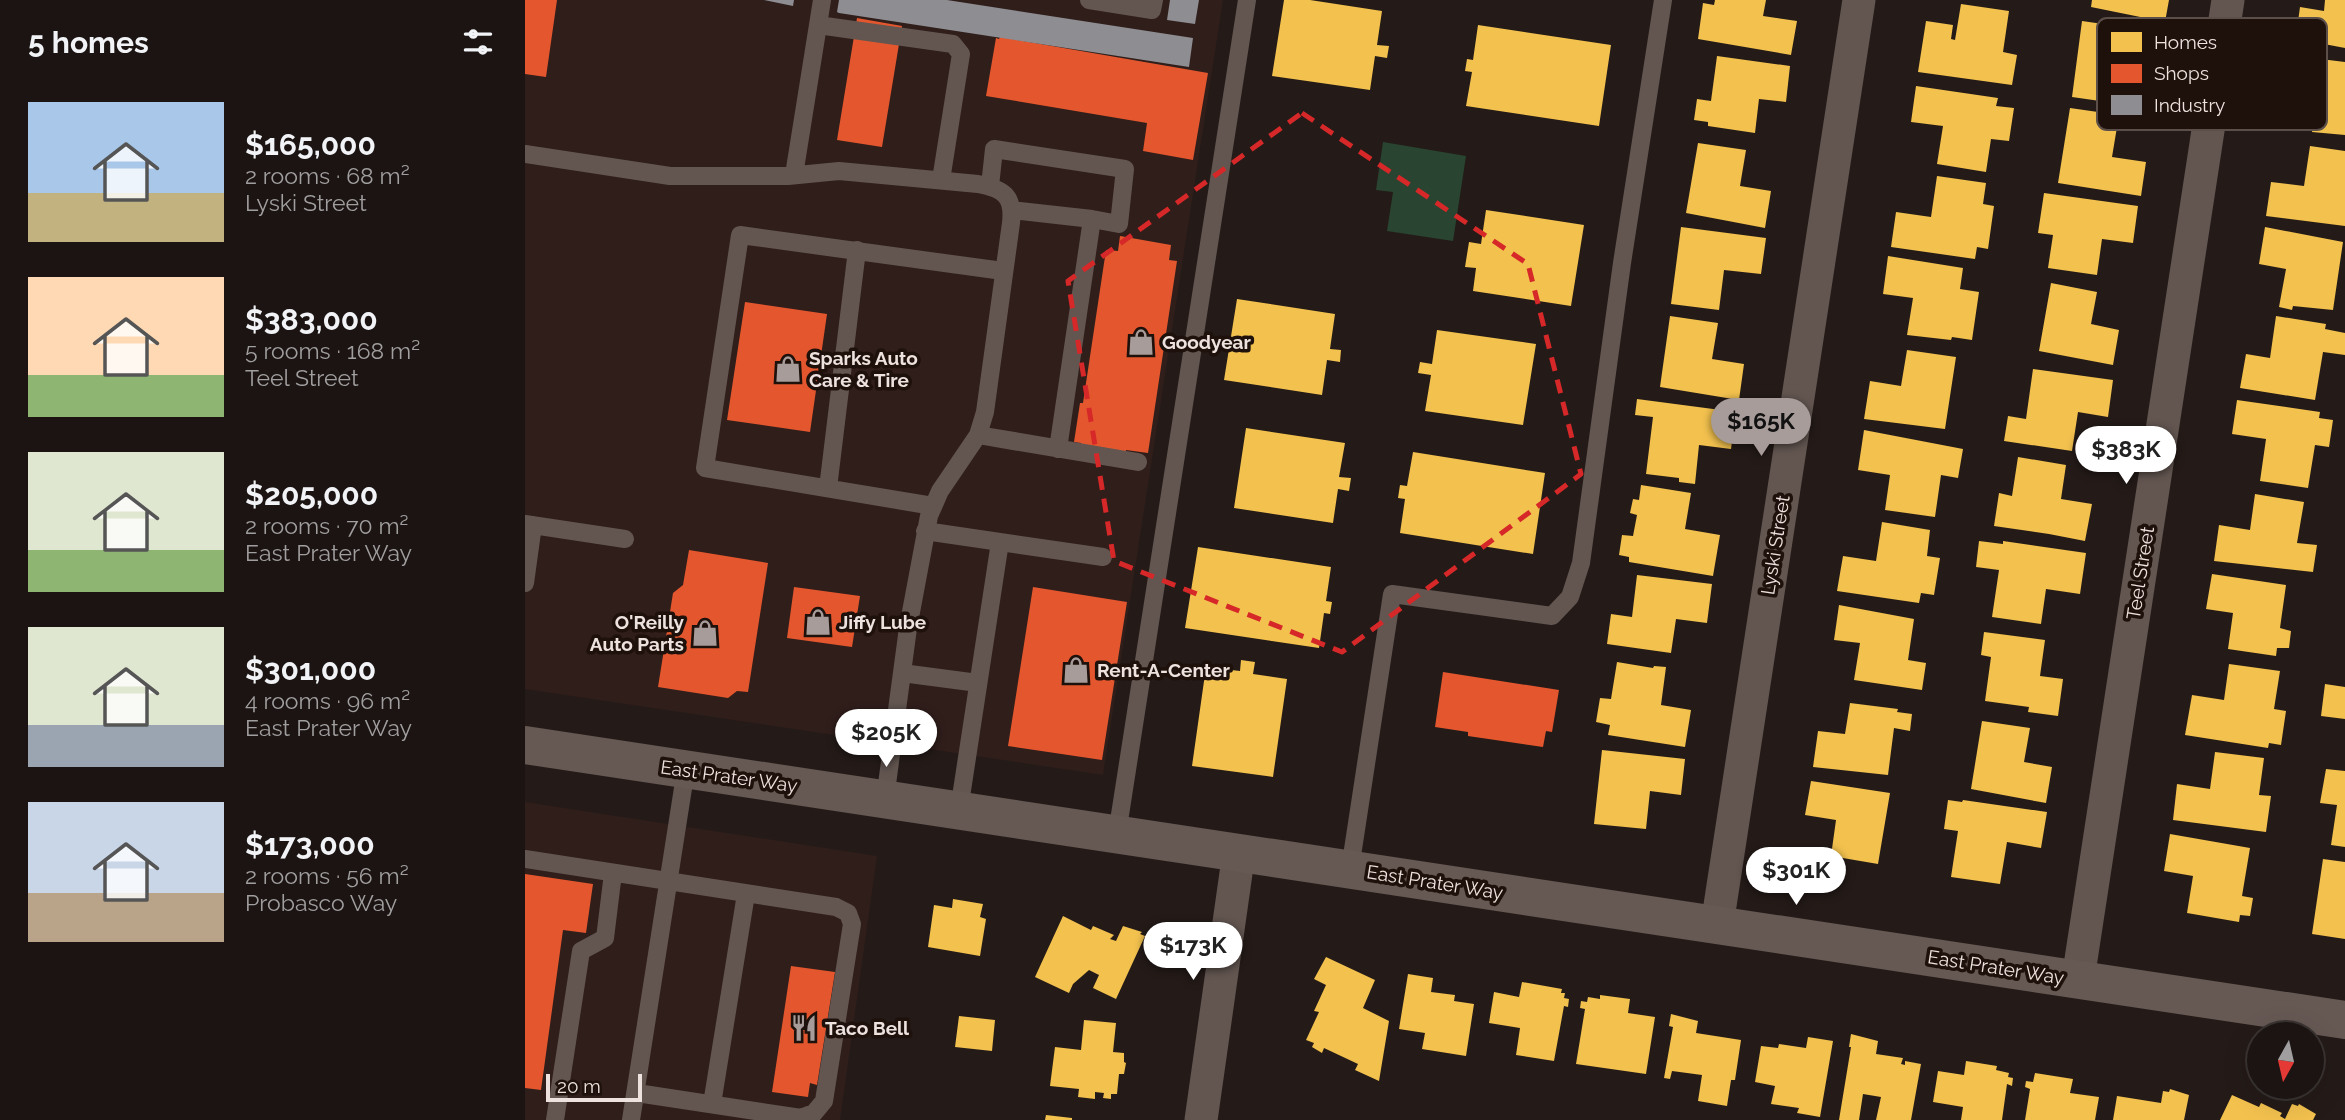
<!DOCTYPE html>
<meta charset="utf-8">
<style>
body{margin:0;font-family:Raleway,sans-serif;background:#282120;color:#f1f3f6;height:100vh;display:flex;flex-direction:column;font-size:26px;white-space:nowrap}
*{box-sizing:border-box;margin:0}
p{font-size:23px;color:#a09e9f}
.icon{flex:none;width:38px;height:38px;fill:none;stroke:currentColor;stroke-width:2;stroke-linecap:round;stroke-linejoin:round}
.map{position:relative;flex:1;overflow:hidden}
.panel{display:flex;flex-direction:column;background:#1b1412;width:525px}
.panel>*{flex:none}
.needle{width:46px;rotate:188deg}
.controls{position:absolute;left:1722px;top:1022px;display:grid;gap:14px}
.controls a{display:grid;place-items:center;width:77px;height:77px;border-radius:50%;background:#1b1412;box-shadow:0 7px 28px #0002,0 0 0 2px #393332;font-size:35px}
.scale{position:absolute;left:21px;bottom:18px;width:96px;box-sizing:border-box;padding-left:7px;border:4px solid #ede2de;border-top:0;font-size:19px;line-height:24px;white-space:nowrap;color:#ede2de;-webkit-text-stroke:5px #1e100b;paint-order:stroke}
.price{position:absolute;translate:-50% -60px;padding:0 16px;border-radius:24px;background:#fff;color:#222;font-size:23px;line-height:46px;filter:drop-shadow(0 2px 4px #0008)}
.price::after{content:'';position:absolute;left:50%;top:42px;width:21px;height:16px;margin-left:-10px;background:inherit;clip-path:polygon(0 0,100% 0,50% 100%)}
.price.current{background:#a79c99;color:#111}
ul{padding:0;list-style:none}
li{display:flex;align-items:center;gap:21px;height:175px;padding:0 28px}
li span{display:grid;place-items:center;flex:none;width:196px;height:140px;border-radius:0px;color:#555}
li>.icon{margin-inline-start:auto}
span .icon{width:84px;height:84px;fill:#fffc;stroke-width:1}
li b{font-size:30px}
h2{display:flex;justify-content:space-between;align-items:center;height:84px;padding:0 28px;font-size:30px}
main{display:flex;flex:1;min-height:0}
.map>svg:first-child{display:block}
.commercial{fill:#301e1b}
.green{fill:#294430}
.homes{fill:#f2c14e}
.shops{fill:#e4572e}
.industry{fill:#8d8d92}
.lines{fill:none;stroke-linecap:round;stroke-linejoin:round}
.service{stroke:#635651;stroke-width:18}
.minor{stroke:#635651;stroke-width:33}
.secondary{stroke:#665853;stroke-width:38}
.marked{fill:none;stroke:#d62828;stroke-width:5;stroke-dasharray:14 9;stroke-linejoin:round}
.labels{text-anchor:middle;stroke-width:7;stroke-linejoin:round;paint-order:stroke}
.poi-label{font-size:19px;font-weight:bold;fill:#ede2de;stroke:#1e100b;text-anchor:start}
.street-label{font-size:19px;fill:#ede2de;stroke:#1e100b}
.key{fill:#1e100b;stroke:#5c4f4a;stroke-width:2}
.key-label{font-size:19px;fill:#ede2de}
</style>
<main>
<section class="panel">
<h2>5 homes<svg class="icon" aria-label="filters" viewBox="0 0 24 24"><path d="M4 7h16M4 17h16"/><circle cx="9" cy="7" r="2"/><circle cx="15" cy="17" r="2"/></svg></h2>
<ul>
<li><span style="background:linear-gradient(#a9c7e8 65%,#c2b280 0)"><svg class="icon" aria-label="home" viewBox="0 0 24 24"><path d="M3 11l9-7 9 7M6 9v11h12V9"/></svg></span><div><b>$165,000</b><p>2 rooms · 68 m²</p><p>Lyski Street</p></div></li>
<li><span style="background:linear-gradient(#ffd9b3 70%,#8fb573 0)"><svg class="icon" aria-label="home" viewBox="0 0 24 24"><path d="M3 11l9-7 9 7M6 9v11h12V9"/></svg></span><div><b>$383,000</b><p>5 rooms · 168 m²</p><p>Teel Street</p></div></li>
<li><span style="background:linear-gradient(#dfe7d0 70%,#8fb573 0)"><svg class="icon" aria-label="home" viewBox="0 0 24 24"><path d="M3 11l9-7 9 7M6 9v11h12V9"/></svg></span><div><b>$205,000</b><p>2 rooms · 70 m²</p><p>East Prater Way</p></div></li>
<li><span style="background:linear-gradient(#dfe7d0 70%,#9aa5b1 0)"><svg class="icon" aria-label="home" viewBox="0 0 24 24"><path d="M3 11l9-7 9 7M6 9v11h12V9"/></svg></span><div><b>$301,000</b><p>4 rooms · 96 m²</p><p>East Prater Way</p></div></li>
<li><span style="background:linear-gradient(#c9d6e8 65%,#b9a48a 0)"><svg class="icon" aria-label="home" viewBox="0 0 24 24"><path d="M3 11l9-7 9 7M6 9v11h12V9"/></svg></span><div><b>$173,000</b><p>2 rooms · 56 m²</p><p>Probasco Way</p></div></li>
</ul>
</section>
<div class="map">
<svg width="1820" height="1120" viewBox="0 0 1820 1120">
<rect width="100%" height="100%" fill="#241b18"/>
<!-- commercial -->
<path class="commercial" d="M0 0H698L578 775 0 689Z
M0 802 352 856 315 1120H0Z"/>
<!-- green -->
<path class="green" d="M858 142 941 156 928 241 862 231 868 192 851 190Z"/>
<!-- homes -->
<path class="homes" d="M759 0H785L857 11 852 45 864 46 862 58 850 56 845 90 747 76Z
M1190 0H1241L1238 16 1272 21 1266 55 1173 39 1178 3 1189 5Z
M1567 0H1644L1640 22 1566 7Z
M1800 0H1820V48L1799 44 1798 48 1770 43 1775 7 1799 11Z
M1436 4 1484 11 1478 52 1492 55 1487 85 1393 72 1401 21 1428 25 1426 39 1430 40Z
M1557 21 1641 33 1635 74 1601 69 1596 104 1547 97Z
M953 25 1086 45 1074 126 941 106 947 72 940 71 942 59 948 60Z
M1763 55 1820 62V135L1787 132 1792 95 1759 90Z
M1192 56 1265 66 1261 102 1234 99 1230 133 1183 126V122L1169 120 1172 99 1186 101Z
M1391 86 1473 98 1471 106 1489 108 1484 141 1466 139 1461 172 1412 164 1418 126 1386 122Z
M1545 108 1594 115 1587 157 1621 162 1616 196 1533 183Z
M1173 143 1221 150 1215 186 1246 191 1240 228 1161 213Z
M1785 146 1820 151V226L1741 216 1746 182 1779 186Z
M1412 176 1461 183 1458 204 1469 206 1463 249 1452 247 1450 259 1366 247 1371 212 1406 217Z
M1519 193 1613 206 1608 243 1577 239 1572 275 1523 268 1528 235 1513 233Z
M961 210 1059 225 1046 306 948 291 951 268 940 267 944 242 956 244Z
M1156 227 1241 238 1236 274 1199 270 1194 310 1146 304Z
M1740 227 1818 242 1808 310 1768 306 1767 310 1754 307 1761 269 1734 264Z
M1363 256 1438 268 1435 289 1454 292 1447 340 1427 337 1426 340 1382 335 1388 298 1358 294Z
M1526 283 1572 292 1566 324 1594 330 1588 365 1514 351Z
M712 299 810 314 805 349 816 350 815 362 802 360 797 395 699 380Z
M1145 316 1193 323 1187 359 1219 364 1214 400 1135 387Z
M1751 316 1801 324 1800 329 1820 333V355L1798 352 1790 400 1715 388 1721 354 1745 358Z
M912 330 1011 344 998 425 900 411 906 375 893 373 895 362 907 364Z
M1382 350 1431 357 1420 429 1339 419 1345 381 1376 386Z
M1508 369 1588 380 1583 417 1553 412 1547 451 1479 441 1483 416 1501 419Z
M1112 399 1211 412 1206 449 1174 445 1170 484 1154 482V478L1121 474 1128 417 1110 415Z
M1712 400 1795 412 1794 418 1808 420 1804 447 1790 445 1783 488 1735 481 1741 439 1707 434Z
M721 428 820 443 814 477 826 478 824 491 813 489 808 523 709 508Z
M1339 430 1438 449 1433 478 1416 475 1410 517 1360 510 1365 475 1333 470Z
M888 452 1020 473 1008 554 875 533 880 499 873 498 875 485 882 486Z
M1493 457 1541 465 1536 499 1567 504 1560 541 1524 534 1469 526 1474 493 1487 496Z
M1116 485 1166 493 1160 529 1195 535 1188 576 1104 562V557L1094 555 1097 535 1108 536 1112 515 1105 513 1108 499 1114 500Z
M1730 494 1779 502 1772 543 1792 545 1788 572 1689 561 1694 525 1725 530Z
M1357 522 1405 530 1402 556 1415 558 1409 595 1396 593 1394 603 1312 591 1318 556 1351 561Z
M1454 541 1478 544V541L1561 553 1555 594 1521 589 1516 624 1467 617 1474 570 1451 567Z
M673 547 806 567 801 601 807 602 805 614 799 613 794 648 660 628Z
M1687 574 1761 585 1755 628 1766 631 1764 648H1752L1751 656 1703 649 1708 613 1681 609Z
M1112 575 1187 584 1182 623 1151 619 1146 653 1082 644 1086 614 1107 617Z
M1314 605 1389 619 1383 660 1401 663 1397 690 1329 680 1335 643 1309 640Z
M1459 632 1520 640 1515 676 1538 679 1533 716 1503 712 1504 707 1460 701 1466 657 1456 655Z
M716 660 730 662 728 674 762 679 748 777 667 766 681 667 715 671Z
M1092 662 1128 668 1129 666 1141 667 1136 705 1166 710 1160 747 1083 735 1085 725 1071 722 1075 698 1086 699Z
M1704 664 1755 671 1749 709 1761 711 1756 745 1744 743 1743 748 1660 735 1667 695 1699 700Z
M1800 684 1820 687V719L1796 716Z
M1325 703 1373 709 1372 712 1387 714 1385 731 1369 728 1363 775 1288 767 1293 731 1320 734Z
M1457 721 1505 728 1499 762 1527 767 1521 803 1446 789Z
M1077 750 1160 759 1156 795 1125 791 1121 829 1069 824Z
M1690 752 1739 758 1734 795 1746 796 1741 832 1648 820 1652 784 1685 789Z
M1801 769 1820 771V847L1806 845 1812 805 1795 803Z
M1286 781 1365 793 1353 864 1306 856 1311 820 1280 815Z
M1423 800 1437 802 1438 800 1522 812 1516 848 1482 842 1475 884 1426 877 1433 831 1419 829Z
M1645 834 1725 848 1717 896 1728 898 1725 916 1715 915 1714 922 1662 913 1668 876 1639 871Z
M1798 859 1820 862V939L1787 934Z
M428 899 458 904 455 917 461 919 455 956 403 947 409 905 427 908Z
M538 916 566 930 568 926 589 935 585 939 591 941 598 926 617 932 615 934 620 936 591 999 568 988 574 975 564 970 548 984 544 993 510 977Z
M801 957 850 980 838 1008 864 1021 854 1081 830 1070 833 1064 799 1048 797 1053 787 1047 789 1043 781 1040 794 1012 789 1011 801 985 789 979Z
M883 974 908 978 906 992 930 995 929 1001 949 1004 941 1056 897 1049 900 1033 874 1029Z
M997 982 1037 989 1036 993H1040L1039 998 1044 999 1043 1007 1039 1006 1029 1061 991 1055 995 1028 964 1023 969 992 994 997Z
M1075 995 1105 999 1103 1013 1130 1017 1121 1074 1051 1064 1060 1009 1055 1008 1056 1001 1062 1002 1063 997 1075 999Z
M1146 1014 1173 1021 1171 1033 1216 1040 1210 1080H1206L1202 1106 1173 1101 1177 1075 1147 1071 1145 1079 1139 1078 1148 1027 1144 1026Z
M434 1016 470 1020 467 1051 430 1047Z
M559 1020 591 1023 588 1052 599 1053V1062L601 1063 599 1074H594L592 1094H586V1099L578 1098 579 1093 570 1092V1099L553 1097 554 1089 525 1086 530 1047 556 1050Z
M1326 1034 1353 1041 1351 1054 1378 1058 1376 1064 1380 1065V1061L1396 1064 1386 1120H1351L1356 1097 1338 1094 1334 1120H1314L1326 1047H1324Z
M1283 1037 1308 1041 1295 1117 1272 1113 1274 1108 1246 1104 1250 1086 1230 1082 1236 1046 1253 1048 1254 1044 1281 1048Z
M1441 1061 1472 1066 1471 1070 1484 1073 1483 1077 1488 1078 1487 1086 1482 1084 1477 1120H1436L1438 1107 1408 1102 1413 1071 1439 1075Z
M1510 1073 1548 1079 1545 1093 1574 1097 1570 1120H1500L1505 1089 1500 1087 1501 1081 1508 1082Z
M1645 1089 1664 1095 1659 1120H1588L1592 1096 1636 1103 1638 1091 1644 1092Z
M1707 1095 1734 1107 1736 1103 1757 1113 1755 1116 1760 1119 1767 1104 1773 1106 1774 1104 1791 1114 1788 1120H1695Z
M521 1115 547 1118V1120H520Z"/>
<!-- shops -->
<path class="shops" d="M0 0H32L21 77 0 74Z
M332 18 377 26 357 147 312 140Z
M475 37 683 73 668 160 618 151 622 123 461 96 471 38 474 39Z
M595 236 646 245 644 260 652 261 623 453 601 450 600 458 555 451 556 443 549 442 555 403H558L581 250 593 251Z
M220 302 302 314 285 432 202 420Z
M164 550 243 563 223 692 212 691 203 698 133 687 148 593 158 585Z
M269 587 335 596 327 647 262 638Z
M508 587 602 602 577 760 483 746Z
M918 672 1034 690 1027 732 1021 731 1018 747 943 736V732L910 727Z
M0 874 68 884 61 933 38 930 16 1090 0 1088Z
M266 966 310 972 292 1085 285 1083 283 1097 247 1092Z"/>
<!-- industry -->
<path class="industry" d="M239 0H269L268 6Z
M314 0H422L668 38 664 67 314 13 312 12Z
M645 0H674L670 24 642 20Z"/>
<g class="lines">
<!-- service -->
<path class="service" d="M564 0 627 10 629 0
M293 25 428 44 436 54 416 180
M0 154 145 176H263L314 171 453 184C479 189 489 196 486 223L460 412 453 435 415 491 404 516 383 628 360 799
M269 175 297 0
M465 186 469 149 600 169 594 224 567 219
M487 210 567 219 533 449
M453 435 613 462
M303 488 332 250
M408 506 180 468 215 235 478 271
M0 524 100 539
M400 531 578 557
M0 583 8 525
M377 673 453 683
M434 810 475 542
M592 834 722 0
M0 859 311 907 323 913 327 924 299 1101 289 1113 276 1118 112 1093
M825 869 867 594 1027 616 1045 597 1056 563 1097 263 1138 0
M187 1104 221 894
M30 1120 56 951 80 938 88 873
M106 1120 161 769"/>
<!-- minor -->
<path class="minor" d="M1192 925 1334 0
M1553 979 1703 0
M676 1120 714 852"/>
<!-- secondary -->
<path class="secondary" d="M0 745 1820 1020"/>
</g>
<!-- marked area -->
<path class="marked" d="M777 113 1003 264 1056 474 817 652 589 561 543 281Z"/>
<!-- icons -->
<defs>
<symbol id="shop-bare" viewBox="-9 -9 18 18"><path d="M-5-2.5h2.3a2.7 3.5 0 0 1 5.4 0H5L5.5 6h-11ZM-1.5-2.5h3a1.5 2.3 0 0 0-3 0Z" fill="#a79c99" stroke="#1e100b" stroke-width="2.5" paint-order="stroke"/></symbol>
<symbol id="restaurant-bare" viewBox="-9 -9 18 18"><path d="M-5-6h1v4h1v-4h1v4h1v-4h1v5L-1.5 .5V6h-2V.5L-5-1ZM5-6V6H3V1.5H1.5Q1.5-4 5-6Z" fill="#a79c99" stroke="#1e100b" stroke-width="2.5" paint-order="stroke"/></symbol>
</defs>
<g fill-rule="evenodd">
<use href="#shop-bare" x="597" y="323" width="38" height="38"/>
<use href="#shop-bare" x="244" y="350" width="38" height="38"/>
<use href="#shop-bare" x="274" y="603" width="38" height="38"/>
<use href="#shop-bare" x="161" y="614" width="38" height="38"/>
<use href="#shop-bare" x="532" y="651" width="38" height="38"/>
<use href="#restaurant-bare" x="260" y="1009" width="38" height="38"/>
</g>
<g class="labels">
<!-- poi labels -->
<g class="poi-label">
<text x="637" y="349">Goodyear</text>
<text x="284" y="365">Sparks Auto<tspan x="284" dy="22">Care &amp; Tire</tspan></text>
<text x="159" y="629" text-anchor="end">O'Reilly<tspan x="159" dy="22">Auto Parts</tspan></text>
<text x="314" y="629">Jiffy Lube</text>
<text x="572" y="677">Rent-A-Center</text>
<text x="300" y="1035">Taco Bell</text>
</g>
<!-- street labels -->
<g class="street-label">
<text transform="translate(1250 545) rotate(-81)" y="7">Lyski Street</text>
<text transform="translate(1615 573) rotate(-81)" y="7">Teel Street</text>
<text transform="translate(204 776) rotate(8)" y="7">East Prater Way</text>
<text transform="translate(910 882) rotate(9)" y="7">East Prater Way</text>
<text transform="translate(1471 967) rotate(9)" y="7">East Prater Way</text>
</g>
</g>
<!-- legend -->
<rect x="1572" y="18" width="230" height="112" rx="10" class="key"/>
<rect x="1586" y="32" width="31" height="20" fill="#f2c14e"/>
<rect x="1586" y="64" width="31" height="19" fill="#e4572e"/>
<rect x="1586" y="95" width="31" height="20" fill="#8d8d92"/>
<g class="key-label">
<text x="1629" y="49">Homes</text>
<text x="1629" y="80">Shops</text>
<text x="1629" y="112">Industry</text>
</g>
</svg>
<div class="controls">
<a><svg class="needle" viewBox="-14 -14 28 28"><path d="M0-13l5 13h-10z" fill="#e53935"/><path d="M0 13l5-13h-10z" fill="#a09e9f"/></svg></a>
</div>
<div class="scale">20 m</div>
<b class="price current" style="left:1236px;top:458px">$165K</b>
<b class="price" style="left:1601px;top:486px">$383K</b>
<b class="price" style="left:361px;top:769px">$205K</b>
<b class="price" style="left:1271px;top:907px">$301K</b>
<b class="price" style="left:668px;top:982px">$173K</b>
</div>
</main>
